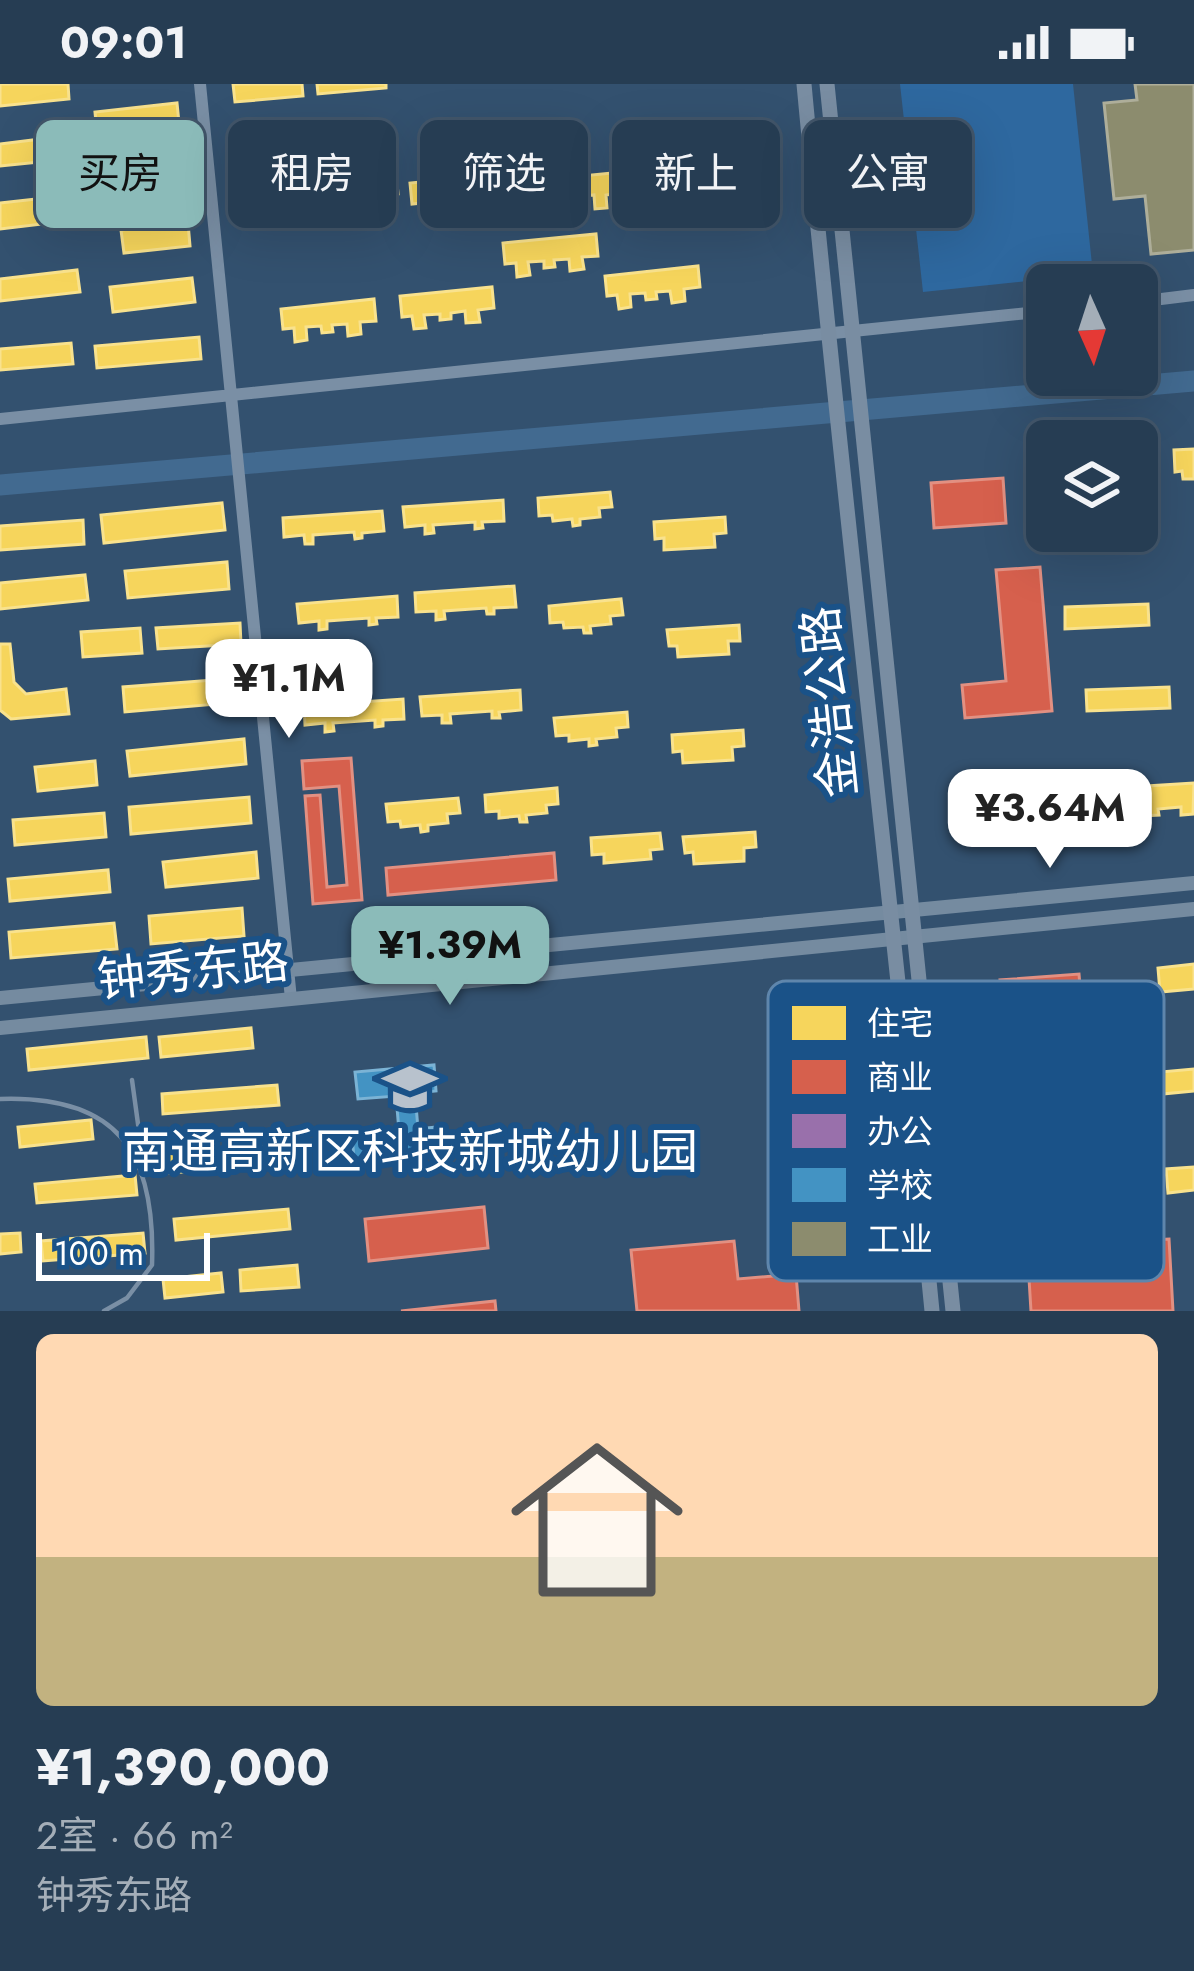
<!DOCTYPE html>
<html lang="zh">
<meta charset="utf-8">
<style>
body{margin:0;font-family:Jost,"Noto Sans SC",sans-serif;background:#2e445a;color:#f1f3f6;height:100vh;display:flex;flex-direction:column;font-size:45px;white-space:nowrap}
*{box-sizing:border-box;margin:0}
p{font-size:39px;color:#a4aeb8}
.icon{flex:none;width:66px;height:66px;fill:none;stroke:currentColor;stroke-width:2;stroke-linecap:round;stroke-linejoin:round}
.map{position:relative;height:1227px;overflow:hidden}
.sheet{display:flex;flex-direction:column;background:#263d53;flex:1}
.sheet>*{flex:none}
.guide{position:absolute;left:36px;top:36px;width:1122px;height:108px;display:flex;gap:24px}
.needle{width:78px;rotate:177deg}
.fabs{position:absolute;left:1026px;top:180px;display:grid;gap:24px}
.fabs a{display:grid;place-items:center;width:132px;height:132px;border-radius:18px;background:#263d53;box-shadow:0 12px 48px #0002,0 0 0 3px #42566a;font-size:60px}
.scale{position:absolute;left:36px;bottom:30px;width:174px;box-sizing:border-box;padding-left:12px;border:6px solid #fff;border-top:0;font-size:33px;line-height:42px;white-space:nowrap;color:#fff;-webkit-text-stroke:9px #1a5288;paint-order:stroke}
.price{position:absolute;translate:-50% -102px;padding:0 27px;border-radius:24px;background:#fff;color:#222;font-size:39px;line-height:78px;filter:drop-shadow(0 3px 6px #0008)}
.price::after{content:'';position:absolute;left:50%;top:72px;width:36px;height:27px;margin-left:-18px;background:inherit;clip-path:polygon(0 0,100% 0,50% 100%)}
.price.selected{background:#8bbbb9;color:#111}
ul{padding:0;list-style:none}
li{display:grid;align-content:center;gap:24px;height:636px;padding:0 36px}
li+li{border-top:3px solid #42566a}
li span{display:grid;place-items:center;height:372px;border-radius:18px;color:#555}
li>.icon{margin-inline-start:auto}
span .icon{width:216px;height:216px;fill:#fffc;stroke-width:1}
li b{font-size:51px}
.tag{padding:0 42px;border-radius:18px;background:#263d53;box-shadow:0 12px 48px #0002,0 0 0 3px #42566a;font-size:42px;line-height:108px}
.tag.selected{background:#8bbbb9;color:#111}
.status{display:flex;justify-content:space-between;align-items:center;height:84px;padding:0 60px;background:#263d53;direction:ltr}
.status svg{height:33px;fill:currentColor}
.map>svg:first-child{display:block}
.green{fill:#2e689f}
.homes{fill:#f6d55c;stroke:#f9e28d;stroke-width:3}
.shops{fill:#d6604d;stroke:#e29082;stroke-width:3}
.schools{fill:#4393c3;stroke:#7bb3d5;stroke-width:3}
.industry{fill:#8c8c6e;stroke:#aeae9a;stroke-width:3}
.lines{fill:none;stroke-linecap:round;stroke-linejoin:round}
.river{stroke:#426a90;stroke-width:21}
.service{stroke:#7a8fa5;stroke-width:4.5}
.tertiary{stroke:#7a8fa5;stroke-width:12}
.secondary{stroke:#758ba0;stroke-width:14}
.primary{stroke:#798da2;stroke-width:15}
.labels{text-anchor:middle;stroke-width:12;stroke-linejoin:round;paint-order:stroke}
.street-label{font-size:48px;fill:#fff;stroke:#1a5288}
.poi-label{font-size:48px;fill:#fff;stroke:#1a5288}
.key{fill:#1a5288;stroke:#5f86ac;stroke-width:3}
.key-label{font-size:33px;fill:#fff}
</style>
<div class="status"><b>09:01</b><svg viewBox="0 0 49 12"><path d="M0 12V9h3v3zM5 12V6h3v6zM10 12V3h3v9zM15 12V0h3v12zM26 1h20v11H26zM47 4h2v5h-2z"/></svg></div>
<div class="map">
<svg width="1194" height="1227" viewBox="0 0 1194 1227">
<rect width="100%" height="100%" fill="#33516f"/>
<!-- green -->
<path class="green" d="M900 0H1073L1093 190 923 208Z"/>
<!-- homes -->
<path class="homes" d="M0 0H68L69 15 0 22Z
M233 0H302L303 12 235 18Z
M317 0H386V4L318 10Z
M177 19 179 39 97 49 95 28Z
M57 53 60 76 0 82V60Z
M184 80 187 103 106 112 103 89Z
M674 83 676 104 660 105 662 118 648 119 647 107 632 108 633 115 622 116V109L606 111 607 124 595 125 594 111 583 112 581 92Z
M396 88 398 110 329 116 327 94Z
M503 90 505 111 489 113 490 125 477 126 476 114 461 116 462 122 451 123 450 117 435 118 436 131 424 132 422 119 412 120 410 99Z
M314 96 315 117 247 123 245 101Z
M73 111 76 136 0 145V119Z
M188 139 190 162 124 169 121 146Z
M596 150 598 172 582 173 584 185 570 187 569 175 554 176 555 183 544 184V177L528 178 530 191 517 193 516 179 505 180 503 159Z
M698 182 700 203 684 205 685 217 672 219 670 207 656 208 657 215 646 216 645 209 630 210 631 223 619 225 617 211 607 212 605 192Z
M77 186 80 208 0 217V195Z
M192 194 195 218 113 228 110 203Z
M492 203 494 224 478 226 480 238 466 239 465 227 451 229V235L440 236V230L424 231 426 244 414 245 412 232 402 233 400 212Z
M374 215 376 237 360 238 361 250 348 252 347 240 332 241 333 248 322 249 321 242 306 243 307 256 295 258 294 244 283 245 281 225Z
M199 253 201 275 97 284 95 262Z
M71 259 73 280 0 286V265Z
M1194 365V395H1183L1182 387 1175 388 1174 366Z
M610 408 612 423 599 424 600 433 580 435V441L573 442 572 435 553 437 552 431 539 432 538 414Z
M503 416 504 437 482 438 483 444 475 445V438L433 441 434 449 425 450V441L405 443 403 423Z
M222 419 225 446 104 459 101 431Z
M382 427 384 447 362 449V454L355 455 354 448 313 451V460H305L304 451 284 453 283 434Z
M725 433 726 449 714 450 715 463 664 466V454L655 455 654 438Z
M83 436 84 460 0 466V442Z
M1155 437 1156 459 1073 462 1072 447H1137V438Z
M227 478 229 505 128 514 125 487Z
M85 491 88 516 0 525V499Z
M514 502 516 523 494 524V530H487L486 524 444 527 445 535 436 536V527L416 528 415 509Z
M397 512 398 533 376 534 377 540 369 541V534L327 537V545L319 546V537L299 539 297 520Z
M621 515 623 531 610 532 611 540 590 542 591 549H584L583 543 564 544 563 538 550 539 549 522Z
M1148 520 1149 541 1065 545V523Z
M240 539 241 560 158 565 156 544Z
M739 541 740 557H728L729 570 678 573 677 562H669L667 546Z
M140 544 142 569 83 573 81 548Z
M0 560H10L14 598 26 610 66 605 69 630 11 635 0 626Z
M239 594 241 618 125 628 123 603Z
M1169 603 1170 624 1087 627 1086 606Z
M520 606 521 626 499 628 500 634H492V627L450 630 451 639H442V631L422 632 420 613Z
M403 615 404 635 383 636V642L375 643V636L333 639 334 647 325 648V639L305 641 304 622Z
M627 628 628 643 616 644 617 653 596 655 597 661 589 662V655L569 657V651L556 652 554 634Z
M743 646 744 662 732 663 733 676 683 679 682 667 673 668 672 651Z
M244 655 246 680 130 692 127 667Z
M95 677 97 701 38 707 35 683Z
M1194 699 1193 730 1181 731V723L1158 725 1159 731 1124 733V725L1116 726 1115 704Z
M557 704 558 720 546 721 547 729 526 731 527 738H520L519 732 499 734V727L486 728 485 711Z
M249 713 251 739 131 750 129 723Z
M458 714 460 729 447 730 448 739 428 741V747L421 748 420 741 401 743 400 737 388 738 386 720Z
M104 729 106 753 15 761 13 736Z
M755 748 756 763 744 764V777L694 780 693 768 685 769 683 753Z
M660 749 662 765 650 766 651 775 604 779V770L592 771 591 754Z
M256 768 258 794 166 803 163 778Z
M108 786 110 808 10 817 8 795Z
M242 824 244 852 151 860 149 832Z
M114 839 117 865 11 874 9 848Z
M1194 880V905L1160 908 1158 884Z
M251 944 253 964 161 973 159 953Z
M146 953 148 974 29 986 27 965Z
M1194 985V1007L1162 1010 1160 988Z
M277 1001 279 1021 163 1030 162 1010Z
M91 1036 93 1055 20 1063 18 1043Z
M283 1061 285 1081 170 1089 168 1069Z
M1194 1083V1106L1168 1109 1166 1085Z
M135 1091 137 1111 37 1119 35 1100Z
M288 1125 290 1145 176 1156 174 1135Z
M20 1149 21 1168 0 1170V1150Z
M143 1149 145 1169 43 1177 41 1157Z
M297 1181 299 1203 241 1207 240 1186Z
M221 1189 223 1208 165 1214 163 1195Z"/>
<!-- shops -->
<path class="shops" d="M1003 394 1006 439 934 444 931 399Z
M1040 483 1052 627 965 634 962 601 1006 597 996 486Z
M351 674 362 816 313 820 305 712 320 711 327 803 347 801 339 702 304 705 302 677Z
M1005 702 1007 724 978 727 976 704Z
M554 769 556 796 388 811 386 784Z
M1079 890 1090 1019 1011 1026 1000 896Z
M484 1123 488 1164 369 1177 365 1135Z
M1169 1155 1173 1227H1031L1027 1162Z
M734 1157 738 1195 796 1190 799 1227H637L631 1166Z
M495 1217 496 1227H401Z"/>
<!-- schools -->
<path class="schools" d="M434 981 436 1007 415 1009 418 1045 437 1043 440 1067 354 1075 352 1051 399 1047 396 1012 358 1015 355 988Z"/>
<!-- industry -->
<path class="industry" d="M1135 0H1194V166L1151 170 1145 112 1114 115 1104 19 1137 16Z"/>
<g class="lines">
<!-- river -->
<path class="river" d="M0 401 1194 297"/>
<!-- service -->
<path class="service" d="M132 996 145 1091
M0 1015C118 1011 156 1068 152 1181L127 1214 104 1227"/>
<!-- tertiary -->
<path class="tertiary" d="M200 0 291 915
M1137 218 1194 211
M0 335 1047 227"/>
<!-- secondary -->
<path class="secondary" d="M0 914 1194 799
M0 944 1194 825"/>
<!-- primary -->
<path class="primary" d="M804 0C842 409 892 818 932 1227
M827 0 953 1227"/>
</g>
<!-- icons -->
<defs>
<symbol id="school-bare" viewBox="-9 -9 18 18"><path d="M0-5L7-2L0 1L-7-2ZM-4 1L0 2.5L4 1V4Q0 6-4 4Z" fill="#b8c2cd" stroke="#1a5288" stroke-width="2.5" paint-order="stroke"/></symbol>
</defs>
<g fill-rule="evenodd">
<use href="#school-bare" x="372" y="965" width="76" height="76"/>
</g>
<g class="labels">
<!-- street labels -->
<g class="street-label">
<text transform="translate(829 618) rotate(-96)" y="17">金浩公路</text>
<text transform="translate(193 886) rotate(-6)" y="17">钟秀东路</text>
</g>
<!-- poi labels -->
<g class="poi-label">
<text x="410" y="1084">南通高新区科技新城幼儿园</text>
</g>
</g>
<!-- legend -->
<rect x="768" y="897" width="396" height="300" rx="18" class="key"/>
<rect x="792" y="922" width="54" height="34" fill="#f6d55c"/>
<rect x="792" y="976" width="54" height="34" fill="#d6604d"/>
<rect x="792" y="1030" width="54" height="34" fill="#9970ab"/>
<rect x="792" y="1084" width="54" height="34" fill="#4393c3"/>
<rect x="792" y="1138" width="54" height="34" fill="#8c8c6e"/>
<g class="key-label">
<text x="867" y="951">住宅</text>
<text x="867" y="1005">商业</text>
<text x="867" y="1059">办公</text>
<text x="867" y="1113">学校</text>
<text x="867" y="1167">工业</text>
</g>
</svg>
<div class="fabs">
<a><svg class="needle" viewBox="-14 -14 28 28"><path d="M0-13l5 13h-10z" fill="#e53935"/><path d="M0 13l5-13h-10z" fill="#a4aeb8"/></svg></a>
<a><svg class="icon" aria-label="layers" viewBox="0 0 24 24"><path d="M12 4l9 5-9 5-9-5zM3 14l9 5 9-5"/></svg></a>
</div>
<div class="scale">100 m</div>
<b class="price" style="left:289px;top:657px">¥1.1M</b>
<b class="price" style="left:1050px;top:787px">¥3.64M</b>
<b class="price selected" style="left:450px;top:924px">¥1.39M</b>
<div class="guide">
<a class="tag selected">买房</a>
<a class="tag">租房</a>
<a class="tag">筛选</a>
<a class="tag">新上</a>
<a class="tag">公寓</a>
</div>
</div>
<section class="sheet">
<ul>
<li><span style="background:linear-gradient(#ffd9b3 60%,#c2b280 0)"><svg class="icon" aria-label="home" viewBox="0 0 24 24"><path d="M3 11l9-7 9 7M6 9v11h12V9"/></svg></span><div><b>¥1,390,000</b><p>2室 · 66 m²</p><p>钟秀东路</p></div></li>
</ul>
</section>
